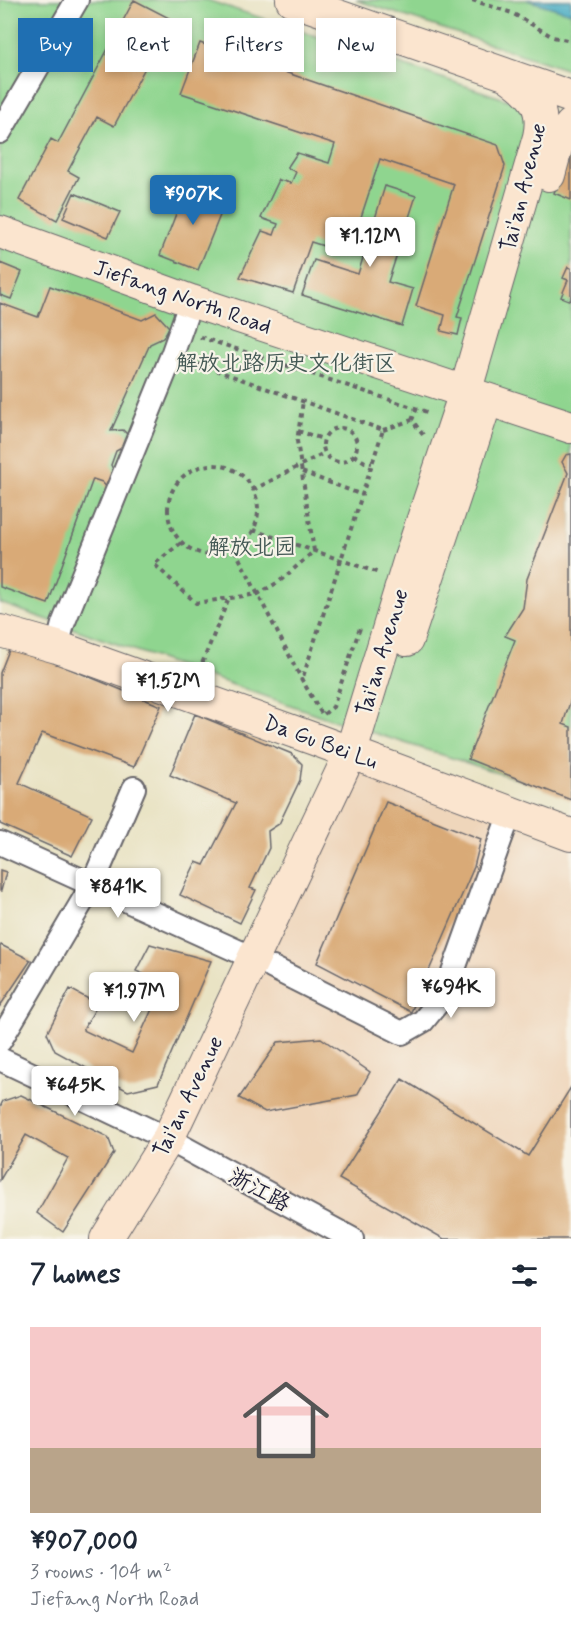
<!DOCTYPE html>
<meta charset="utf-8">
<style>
body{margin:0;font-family:Mynerve,"LXGW WenKai TC",sans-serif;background:#f6f6f7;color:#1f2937;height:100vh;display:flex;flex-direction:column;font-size:22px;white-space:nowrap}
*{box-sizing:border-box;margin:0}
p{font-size:20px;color:#747a83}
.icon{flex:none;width:33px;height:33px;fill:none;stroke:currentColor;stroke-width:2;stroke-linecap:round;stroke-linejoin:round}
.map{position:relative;height:1239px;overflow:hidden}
.drawer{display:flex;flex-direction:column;background:#fff;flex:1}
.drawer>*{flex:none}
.guide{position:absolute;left:18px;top:18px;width:536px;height:54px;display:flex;gap:12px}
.price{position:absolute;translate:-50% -51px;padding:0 14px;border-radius:6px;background:#fff;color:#222;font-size:20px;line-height:39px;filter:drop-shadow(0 2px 3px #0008)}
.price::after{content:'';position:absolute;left:50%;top:36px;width:18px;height:14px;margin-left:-9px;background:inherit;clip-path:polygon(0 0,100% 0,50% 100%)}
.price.active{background:#1f6fb2;color:#fff}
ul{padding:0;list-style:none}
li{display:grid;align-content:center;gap:12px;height:318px;padding:0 30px}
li+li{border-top:2px solid #e0e1e3}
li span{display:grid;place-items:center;height:186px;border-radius:0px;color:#555}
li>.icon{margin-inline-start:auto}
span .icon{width:108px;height:108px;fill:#fffc;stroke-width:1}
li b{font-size:26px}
h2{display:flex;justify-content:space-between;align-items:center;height:72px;padding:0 30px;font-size:26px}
.tag{padding:0 21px;border-radius:0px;background:#fff;box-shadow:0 3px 9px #0003;font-size:21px;line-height:54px}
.tag.active{background:#1f6fb2;color:#fff}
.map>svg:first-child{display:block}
.built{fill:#efd6bb}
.green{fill:#8fd58f;stroke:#587c65;stroke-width:1.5}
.water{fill:#42aac2;stroke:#32667e;stroke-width:1.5}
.building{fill:#d9aa77}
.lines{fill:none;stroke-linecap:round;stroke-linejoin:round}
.street-casing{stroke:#68666b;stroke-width:26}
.secondary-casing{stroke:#68666b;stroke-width:34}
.path{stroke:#68666b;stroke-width:4;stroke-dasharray:4.5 4.5;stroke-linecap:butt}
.street{stroke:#fff;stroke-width:22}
.secondary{stroke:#fbe5cf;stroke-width:32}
.labels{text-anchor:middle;stroke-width:4.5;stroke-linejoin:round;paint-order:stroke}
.street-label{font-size:22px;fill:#22223b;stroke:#f7f3e8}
.park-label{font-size:22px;fill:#435854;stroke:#f7f3e8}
</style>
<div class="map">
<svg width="571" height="1239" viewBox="0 0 571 1239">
<rect width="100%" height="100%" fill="#f7f3e8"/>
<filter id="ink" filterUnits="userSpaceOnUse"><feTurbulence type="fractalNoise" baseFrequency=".0167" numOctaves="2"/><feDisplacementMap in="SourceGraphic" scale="12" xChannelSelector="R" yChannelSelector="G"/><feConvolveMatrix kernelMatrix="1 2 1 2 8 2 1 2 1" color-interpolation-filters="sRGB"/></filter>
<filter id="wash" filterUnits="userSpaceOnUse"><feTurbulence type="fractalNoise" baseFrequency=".008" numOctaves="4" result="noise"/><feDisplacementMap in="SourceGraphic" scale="24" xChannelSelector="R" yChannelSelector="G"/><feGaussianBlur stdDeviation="1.35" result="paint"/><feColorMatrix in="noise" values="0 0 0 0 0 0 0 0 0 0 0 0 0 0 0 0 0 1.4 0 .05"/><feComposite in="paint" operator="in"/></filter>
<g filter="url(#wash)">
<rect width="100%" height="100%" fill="#e9e3c4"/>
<!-- built -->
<path class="built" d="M356 760 571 846V1239H113Z"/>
<!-- green -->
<path class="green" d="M0 0H207L571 121V796L333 720 0 603Z
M356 0H571V71Z"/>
<!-- water -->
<path class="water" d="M527 0H571V13Z"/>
<g id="blocks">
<!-- building -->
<path class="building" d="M134 0 171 19 114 126 97 117 68 171 79 177 57 220 19 200 51 139 58 143Z
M200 43 498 145 505 166 457 317 462 318 458 335 441 331 445 315 416 306 454 184 380 159 349 254 311 242 293 293 240 277 262 231 274 235 278 224 261 218 279 180 291 183 296 172 287 168 297 153 329 163 335 144 181 93Z
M569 154 571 155V200L554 193Z
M188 183 227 198 198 270 160 255Z
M385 186 416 196 388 282 413 289 402 326 302 295 314 260 358 274Z
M74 193 120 212 108 237 63 218Z
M0 263 22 272 11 299 0 295Z
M568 267 571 268V301L561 297 568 280 563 278Z
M50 286 142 320 156 313 169 327 163 338 150 344 111 431 123 430 129 436 127 445 116 451 111 465 118 481 108 489 102 482 93 479 48 604 0 587V303L38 317Z
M571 454V699L563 724 571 727V800L468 759 515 640 505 636 523 608 527 579 568 473 562 462 566 455Z
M11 645 161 706 134 767 42 733 19 783 92 816 72 856 0 824V673Z
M195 714 292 754 302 764 300 780 279 824 268 831 269 848 250 888 256 890 240 923 180 895 196 862 204 865 236 803 170 775Z
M386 802 481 839 474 867 411 1012 317 963Z
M0 870 6 872 1 891H0Z
M150 944 211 961 158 1084 128 1091 55 1051 47 1033 70 989 98 1004 83 1030 132 1053 164 983 136 971Z
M1 945 31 960 0 1006V947Z
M321 1038 370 1072 357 1095 265 1112 239 1098 278 1042Z
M402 1079 528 1156 571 1087V1239H444L339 1179Z
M21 1095 108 1137 114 1153 63 1232 37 1213 68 1158 26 1135 0 1180V1107L3 1101Z"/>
</g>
</g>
<g filter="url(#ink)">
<use href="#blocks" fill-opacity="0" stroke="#68666b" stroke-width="1.5"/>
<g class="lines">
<defs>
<path id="street" d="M0 132 77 0
M57 647 63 624 172 355 191 301
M0 843 253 958
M273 968 402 1033 423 1021 445 994 510 813
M0 1041 92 885 134 788
M0 1059 168 1139 352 1239"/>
<path id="secondary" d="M292 0 571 97
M549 175 557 145 571 125
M0 232 191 301 571 427
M0 631 57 647 314 739 571 835
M407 640 481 417
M106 1239 168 1139 351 752 410 558 465 393 539 137C546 105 531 92 507 75"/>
</defs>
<!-- street casing -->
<use href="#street" class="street-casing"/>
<!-- secondary casing -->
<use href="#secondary" class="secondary-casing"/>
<!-- path -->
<path class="path" d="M472 0 512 13 553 37 571 41
M200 337 430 413
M190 361 383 430 302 680
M417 408 412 420 423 435 422 438
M323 445a17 17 0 1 1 34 0a17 17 0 1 1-34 0Z
M383 430 412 420
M298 431 323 439
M354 455 365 462 372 463
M168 510a45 45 0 1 1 90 0a45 45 0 1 1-90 0Z
M302 472 362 495
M253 490 324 453
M253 530 379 573
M181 543 154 564 196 603 258 594 280 581 314 551 297 441 303 401
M235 550 302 680 323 716
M199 671 228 600
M324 714 333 707 361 625"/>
<!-- street -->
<use href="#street" class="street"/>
<!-- secondary -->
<use href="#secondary" class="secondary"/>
</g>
</g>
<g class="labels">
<!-- street labels -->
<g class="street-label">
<text transform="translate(522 187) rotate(-76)" y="8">Tai'an Avenue</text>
<text transform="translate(183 296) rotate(19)" y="8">Jiefang North Road</text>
<text transform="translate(381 652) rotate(-73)" y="8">Tai'an Avenue</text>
<text transform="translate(321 741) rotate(20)" y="8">Da Gu Bei Lu</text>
<text transform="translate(187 1096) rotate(-64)" y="8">Tai'an Avenue</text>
<text transform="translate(260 1189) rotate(29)" y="8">浙江路</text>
</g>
<!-- park labels -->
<g class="park-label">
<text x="286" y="370">解放北路历史文化街区</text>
<text x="252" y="554">解放北园</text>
</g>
</g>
</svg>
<b class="price active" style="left:193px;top:226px">¥907K</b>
<b class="price" style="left:370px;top:268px">¥1.12M</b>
<b class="price" style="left:168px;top:713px">¥1.52M</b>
<b class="price" style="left:118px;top:919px">¥841K</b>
<b class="price" style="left:451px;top:1019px">¥694K</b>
<b class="price" style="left:134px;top:1023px">¥1.97M</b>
<b class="price" style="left:75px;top:1117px">¥645K</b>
<div class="guide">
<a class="tag active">Buy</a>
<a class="tag">Rent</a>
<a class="tag">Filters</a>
<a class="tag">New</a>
</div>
</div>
<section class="drawer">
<h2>7 homes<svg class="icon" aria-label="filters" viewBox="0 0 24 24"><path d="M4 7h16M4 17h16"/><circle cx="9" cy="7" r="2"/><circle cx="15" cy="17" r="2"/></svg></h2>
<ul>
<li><span style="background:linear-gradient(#f6c9c9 65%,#b9a48a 0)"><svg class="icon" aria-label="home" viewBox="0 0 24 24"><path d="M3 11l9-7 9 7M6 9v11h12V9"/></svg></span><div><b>¥907,000</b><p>3 rooms · 104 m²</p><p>Jiefang North Road</p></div></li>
</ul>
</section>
